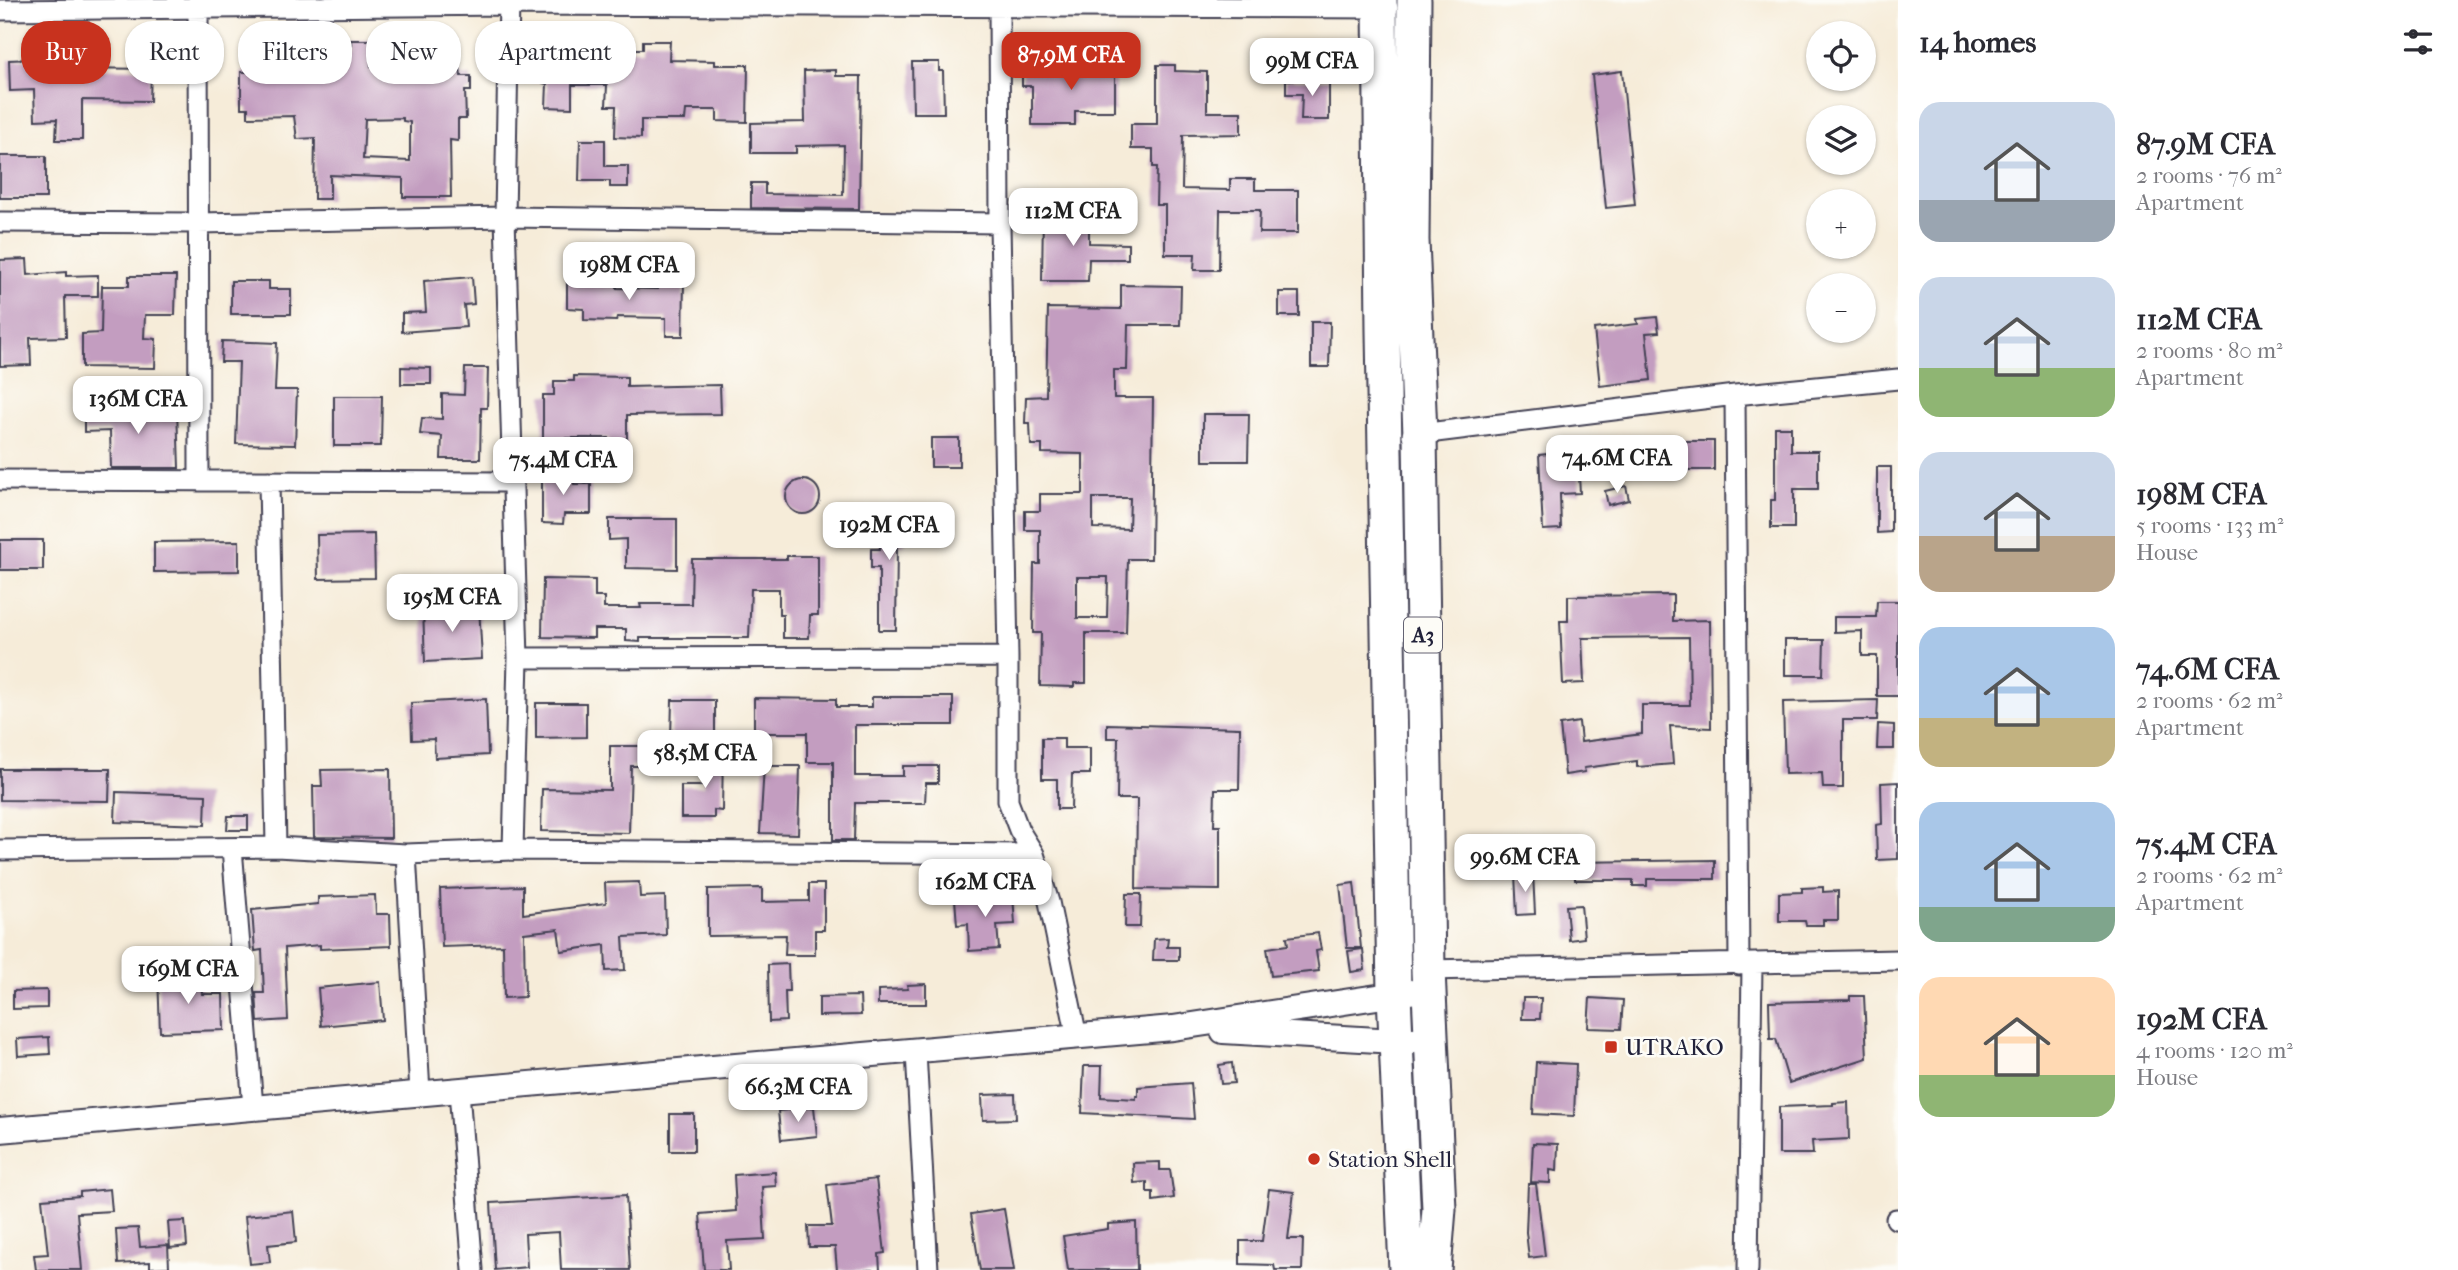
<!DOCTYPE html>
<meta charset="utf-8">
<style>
body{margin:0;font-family:"IM FELL French Canon",serif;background:#f7f7f7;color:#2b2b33;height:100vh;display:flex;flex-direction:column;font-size:26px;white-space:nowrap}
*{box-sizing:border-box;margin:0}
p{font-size:23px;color:#7c7c81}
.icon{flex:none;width:38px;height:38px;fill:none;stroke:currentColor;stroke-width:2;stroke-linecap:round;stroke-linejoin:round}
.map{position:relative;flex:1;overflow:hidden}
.panel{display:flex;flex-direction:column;background:#fff;width:560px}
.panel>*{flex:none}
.top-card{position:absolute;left:21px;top:21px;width:665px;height:63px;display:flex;gap:14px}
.fabs{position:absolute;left:1806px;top:21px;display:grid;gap:14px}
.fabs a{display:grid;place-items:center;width:70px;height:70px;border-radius:50%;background:#fff;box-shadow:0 2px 5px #0004;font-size:35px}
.price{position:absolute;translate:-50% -60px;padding:0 16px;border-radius:14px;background:#fff;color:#222;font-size:23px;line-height:46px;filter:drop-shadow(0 2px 4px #0008)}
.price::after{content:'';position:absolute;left:50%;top:42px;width:21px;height:16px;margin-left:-10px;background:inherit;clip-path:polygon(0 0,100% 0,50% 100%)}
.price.on{background:#c8321e;color:#fff}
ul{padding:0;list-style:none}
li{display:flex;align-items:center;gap:21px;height:175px;padding:0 21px}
li span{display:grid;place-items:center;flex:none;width:196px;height:140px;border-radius:21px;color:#555}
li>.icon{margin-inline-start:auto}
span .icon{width:84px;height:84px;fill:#fffc;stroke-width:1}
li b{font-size:30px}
h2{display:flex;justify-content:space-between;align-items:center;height:84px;padding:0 21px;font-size:30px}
.chip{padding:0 24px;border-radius:28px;background:#fff;box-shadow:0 2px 5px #0004;font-size:24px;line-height:63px}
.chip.on{background:#c8321e;color:#fff}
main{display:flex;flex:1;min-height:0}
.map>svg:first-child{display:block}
.building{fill:#c39dc0;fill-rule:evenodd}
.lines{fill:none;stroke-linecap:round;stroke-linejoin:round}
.minor-casing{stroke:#424053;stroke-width:23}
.tertiary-casing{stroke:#424053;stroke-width:28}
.trunk-casing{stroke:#424053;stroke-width:37}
.minor{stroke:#fff;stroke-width:19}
.tertiary{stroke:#fff;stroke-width:24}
.trunk{stroke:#fff;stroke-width:33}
.poi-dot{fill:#c8321e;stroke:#fdfcf7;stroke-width:2.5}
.labels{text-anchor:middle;stroke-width:5;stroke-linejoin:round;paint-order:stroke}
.shield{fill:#fdfcf7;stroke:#646373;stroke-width:2}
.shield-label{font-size:21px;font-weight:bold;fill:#22223b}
.poi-label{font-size:23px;fill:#22223b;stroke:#fdfcf7;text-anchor:start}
</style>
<main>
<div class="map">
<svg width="1898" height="1270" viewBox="0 0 1898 1270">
<rect width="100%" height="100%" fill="#fdfcf7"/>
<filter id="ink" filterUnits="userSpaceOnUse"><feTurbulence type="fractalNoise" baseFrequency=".0143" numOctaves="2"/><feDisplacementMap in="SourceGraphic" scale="14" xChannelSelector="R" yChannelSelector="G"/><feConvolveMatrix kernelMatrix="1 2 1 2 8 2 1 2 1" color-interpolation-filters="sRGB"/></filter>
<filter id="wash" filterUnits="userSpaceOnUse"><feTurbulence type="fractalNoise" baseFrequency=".00686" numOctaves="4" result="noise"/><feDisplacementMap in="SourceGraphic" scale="28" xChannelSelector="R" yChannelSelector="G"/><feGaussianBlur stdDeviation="1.57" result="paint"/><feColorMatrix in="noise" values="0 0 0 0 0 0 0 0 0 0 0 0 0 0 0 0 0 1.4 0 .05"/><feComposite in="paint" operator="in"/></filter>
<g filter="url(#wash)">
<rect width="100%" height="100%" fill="#f6ecd9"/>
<g id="blocks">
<!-- building -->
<path class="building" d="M351 40H370L371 66H398V71L460 68 461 76H471V91H465L466 119H458V141L450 140 451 197H403V178L330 175V199H314L315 138 297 139 294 116 248 117V108H241V72L294 71 293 62 315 61V54L351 53ZM403 118V121L410 122V161L363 159 365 119Z
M643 41H670L669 60 715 61V65H748L747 122 717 121V110H686L685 120H641V138L615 137 616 106H606L607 85H572V108L546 107 547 84 543 83 544 50H572V59L607 60 608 49H643Z
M79 57V68L151 69 150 101 82 100V140H56L57 119 35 120 34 90 10 91 9 60Z
M1074 61H1115V111H1075V125H1032V86H1022V71L1074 70Z
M912 62H939V71H943L944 113H913Z
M1157 65H1175V71L1207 72V112H1241V134L1183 135 1182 189 1230 190V179H1255V190H1298V233H1259L1260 210H1220L1219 270H1194L1195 254H1165V205H1156L1157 167H1153V149H1131V124H1157Z
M836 70V76H861L859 209 751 208V183H765V194L843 195 844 145 796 146V153H751V123L805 122 804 71Z
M1622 71 1635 205 1606 208 1592 75Z
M1286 80H1329V120H1301L1302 94H1286Z
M580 140H605V166H628V187H610V181H579Z
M0 156H46V198H0Z
M1043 214H1089V243L1128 244V259H1089L1088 281H1042Z
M27 259 28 275 66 272V276L98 275V296H65L66 337 30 338 31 365 0 366V260Z
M129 276H176L175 315H145L144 338 156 339 155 368 82 367V334L101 333 102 286H129Z
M472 277 474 304 464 305 466 327 402 332V313L426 312 424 281Z
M567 280 617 281V288L658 289V281H684L683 336H666V318L617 317 616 321 584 320V309L567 308Z
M231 281H269V289H291V314H231Z
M1121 285 1181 286 1180 325H1128L1127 370H1114V398H1153L1151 559H1128L1126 633H1086V683H1074V687L1040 686 1041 633H1033L1034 564H1040V530H1025V511H1040V494H1083V454L1042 453V445H1031L1030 423H1025L1026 397 1046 396 1048 308 1121 309ZM1093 498H1130L1129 529 1093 528ZM1077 577H1108L1107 618H1077Z
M1279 292H1299V316H1279Z
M1657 317 1659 332 1646 333 1651 380 1600 386 1594 329 1638 324 1637 319Z
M1311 322H1330L1329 367H1311Z
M222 341 277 343 275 390H297L295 445 236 444 239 362H221Z
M401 367 431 368V384H401Z
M465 368H488L487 408H481L480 459H441L442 436 420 434 422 418 442 419V394L464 395Z
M574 376 627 377V387L720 385 721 414 627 415V456H609V438H543V395H554V381H574Z
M334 396H382L381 446H334Z
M84 407H106V411L177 409 179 468H111L110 431 84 432Z
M1203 414H1249L1248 461H1203Z
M1775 427H1791V451H1818V489H1794V528H1771V500H1775Z
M931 438H959V467H931Z
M1678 441H1714V470H1678Z
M1557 453 1559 477 1579 476 1580 493 1560 494 1561 529 1543 530 1539 455Z
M1877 467H1891V532L1877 533Z
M542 471H574V484H591V514H564L563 524 542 523Z
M786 497a17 17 0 1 1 34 0a17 17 0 1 1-34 0Z
M1626 486 1629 500 1608 505 1605 491Z
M880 506H905V545H897L896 630H879V568H871V549H880Z
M609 519H677V569L626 568V539L609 540Z
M374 534 375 578 318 579 317 535Z
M0 540H43V570H0Z
M239 541V571L154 572V542Z
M787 556H818V615H810L809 638H783V615H779V589H751L749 638H640V642L626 641V629H594V638L542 637 543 579 595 580V597H604V608H641L640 604H691L692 559H787Z
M1673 595V621L1710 620 1711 728 1670 726 1673 764 1637 767V761L1584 768 1585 772 1565 775 1560 725 1579 722 1581 742 1642 734V705H1690L1689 637 1582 638 1584 683 1563 684 1560 621H1568V596Z
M1877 601H1898V696H1877V656H1862V631L1834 632V617H1876Z
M479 606 482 659 425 662 423 609Z
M1785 640H1824L1823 675H1785Z
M872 697H953V725H855V776H903V766H938V783H926L925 803H855L854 840H833V762H807V733H754V698L836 699V707H872Z
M486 699 488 755 435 758 434 739 412 740 411 703Z
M672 700H715V738H671Z
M1878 700 1877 720H1843V788H1823L1822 773 1785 774 1783 702Z
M536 703H586V737L536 738Z
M1107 724 1240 728 1239 789H1215L1214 826H1220V890L1136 889 1137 799H1117L1118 738H1107Z
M1878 724 1894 725V749H1877Z
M1042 738H1064V748H1090V774H1072L1071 809H1057V779H1042Z
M610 746H640V766H631L629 833 541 831 542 789 610 790Z
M704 751H723L722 811 714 810V818H681V786H703Z
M764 766H800L798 834 760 833Z
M0 769H110L109 801 0 800Z
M390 769 391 838 314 837 313 786H322L321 770Z
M1898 782V859L1877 860 1876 825 1882 824 1881 783Z
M116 792 206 795 205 825 115 822Z
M228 816H248V830H227Z
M1715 860V879H1647V886H1633V880H1575V862Z
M1533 873 1535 914 1517 915 1515 874Z
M639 882 640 897 665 896 666 935 623 937 625 970 606 971 605 945 561 951 558 929 524 933 525 997 504 998 503 945 442 947 440 889 523 886V914L606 903 605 883Z
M1354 883 1361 948H1347L1340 885Z
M809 884H824V930H815V955H785L786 935 708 936V889L762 888V902L809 901Z
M1823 887V892L1838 891V920H1823V925H1806L1805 921H1779V893L1802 892V888Z
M1126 894H1141L1140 927H1125Z
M375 895 376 914H390L391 946 320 949V945L285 948 288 1020 258 1022 256 993H264L262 950 255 951 252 910 318 904V897Z
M1013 895 1015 924 997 925 999 949 969 951 968 924 957 925 955 899Z
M1581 905 1584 938 1569 940 1566 906Z
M1318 933 1321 950 1316 951 1319 971 1271 976 1267 948 1288 945 1287 937Z
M1168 938 1167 947H1179V960H1153L1154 939Z
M1363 949 1365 970 1351 972 1348 951Z
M788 964 789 991H785L786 1021 769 1022 768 965Z
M192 973V984H201L202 994H223L224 1030 160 1032 158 974Z
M380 982 383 1020 321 1026 318 988Z
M926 984V1004H878V990L908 989 907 985Z
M47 990V1008L13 1009V991Z
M860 996 861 1015 819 1016V997Z
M1850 996H1864L1867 1058 1789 1083 1776 1039H1770L1769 1002 1850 1000Z
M1523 998H1541L1540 1019H1522Z
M1590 998 1623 1000 1621 1029 1588 1028Z
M49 1037 50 1054 18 1056 17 1039Z
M1536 1062 1576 1064 1574 1116 1533 1114Z
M1232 1063 1234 1083 1221 1084 1219 1065Z
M1084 1066H1102L1101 1097 1136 1099V1096H1138V1087L1191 1083 1194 1119 1082 1113Z
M1015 1094 1016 1119 983 1120 982 1095Z
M1848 1102 1849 1139 1812 1141 1813 1154H1779V1107L1833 1105V1103Z
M814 1107 817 1136 781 1140 778 1111Z
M670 1114H694V1151H670Z
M1533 1143 1558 1144 1557 1171 1550 1170V1183L1531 1182Z
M1160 1162V1170H1170L1174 1198 1153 1201V1192H1147V1182L1134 1183 1133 1163Z
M775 1172 776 1186 762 1187 765 1239 727 1241 729 1270H704L700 1214 736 1211 734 1175Z
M876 1179 885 1253 879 1254 880 1270H837L835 1247H809L808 1226H832L827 1185Z
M1528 1184H1536L1545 1256 1529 1258 1526 1232Z
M110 1189 112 1211 77 1213 82 1270H36L34 1255 48 1254 42 1199 80 1196V1192Z
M1269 1189 1294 1192 1288 1239H1303L1302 1270H1275L1274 1265 1240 1264V1241H1262Z
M626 1195 630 1270H561L559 1232 525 1234 527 1267 495 1270 491 1203Z
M1004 1209 1014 1270H980L971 1214Z
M293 1211 296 1242 268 1245 270 1262 250 1264 245 1216Z
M185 1221 187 1246 170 1248 168 1222Z
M1136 1222 1137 1270H1068L1063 1236 1108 1229V1224Z
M138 1228 140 1247 168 1245 169 1267 150 1268V1262L118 1264 116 1229Z"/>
</g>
</g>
<g filter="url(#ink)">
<use href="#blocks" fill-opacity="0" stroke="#424053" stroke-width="2"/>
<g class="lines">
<defs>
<path id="minor" d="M198 0 199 481
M509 0 505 217 518 658 513 850
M999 0 1000 223 1008 657V801L1019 830 1034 854 1049 902 1077 1037
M0 10 509 5 1388 8
M0 222 198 223 505 217 1000 223
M1735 395 1739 965
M1412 435 1735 395 1898 379
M0 480 512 482
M269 481 276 847
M518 658 1008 657
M232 848 253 1107
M0 850 276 847 406 854 513 850 1034 854
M406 854 420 1092
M1428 970 1898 960
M916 1052 928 1270
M459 1091 473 1270
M1896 1219H1898
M1748 1270 1752 964"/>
<path id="tertiary" d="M1223 1031 1395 1041 1431 1039
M0 1130 1173 1028 1410 992"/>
<path id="trunk" d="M1380 0 1383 331 1394 994 1406 1270
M1414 0 1412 240 1420 434 1428 970 1439 1209 1434 1270"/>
</defs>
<!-- minor casing -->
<use href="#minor" class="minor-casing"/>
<!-- tertiary casing -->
<use href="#tertiary" class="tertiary-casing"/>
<!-- trunk casing -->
<use href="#trunk" class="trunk-casing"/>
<!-- minor -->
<use href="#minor" class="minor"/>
<!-- tertiary -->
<use href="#tertiary" class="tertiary"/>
<!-- trunk -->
<use href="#trunk" class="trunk"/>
</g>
</g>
<!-- markers -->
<g class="poi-dot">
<rect x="1604" y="1040" width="14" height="14" rx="3.5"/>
<circle cx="1314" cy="1159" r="7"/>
</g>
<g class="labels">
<!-- shield labels -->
<rect class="shield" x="1404" y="617.5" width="38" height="35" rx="5"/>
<g class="shield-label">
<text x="1423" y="642">A3</text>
</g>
<!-- poi labels -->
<g class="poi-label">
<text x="1625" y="1055">UTRAKO</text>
<text x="1328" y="1167">Station Shell</text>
</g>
</g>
</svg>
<div class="fabs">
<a><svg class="icon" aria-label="locate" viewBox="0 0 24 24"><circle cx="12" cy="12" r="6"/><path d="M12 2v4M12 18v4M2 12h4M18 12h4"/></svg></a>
<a><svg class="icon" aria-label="layers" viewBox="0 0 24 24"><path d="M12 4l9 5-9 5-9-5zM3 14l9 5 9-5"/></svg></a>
<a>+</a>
<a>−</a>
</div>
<b class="price on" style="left:1071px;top:92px">87.9M CFA</b>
<b class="price" style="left:1312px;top:98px">99M CFA</b>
<b class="price" style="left:1073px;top:248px">112M CFA</b>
<b class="price" style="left:629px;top:302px">198M CFA</b>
<b class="price" style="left:138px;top:436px">136M CFA</b>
<b class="price" style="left:1617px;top:495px">74.6M CFA</b>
<b class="price" style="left:563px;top:497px">75.4M CFA</b>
<b class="price" style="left:889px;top:562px">192M CFA</b>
<b class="price" style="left:452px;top:634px">195M CFA</b>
<b class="price" style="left:705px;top:790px">58.5M CFA</b>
<b class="price" style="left:1525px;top:894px">99.6M CFA</b>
<b class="price" style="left:985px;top:919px">162M CFA</b>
<b class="price" style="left:188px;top:1006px">169M CFA</b>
<b class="price" style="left:798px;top:1124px">66.3M CFA</b>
<div class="top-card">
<a class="chip on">Buy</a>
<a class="chip">Rent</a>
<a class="chip">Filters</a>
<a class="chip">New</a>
<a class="chip">Apartment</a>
</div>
</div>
<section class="panel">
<h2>14 homes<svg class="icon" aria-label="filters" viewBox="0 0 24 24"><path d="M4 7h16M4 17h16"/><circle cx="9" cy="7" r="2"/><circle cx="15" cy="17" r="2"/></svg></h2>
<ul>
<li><span style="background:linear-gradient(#c9d6e8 70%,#9aa5b1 0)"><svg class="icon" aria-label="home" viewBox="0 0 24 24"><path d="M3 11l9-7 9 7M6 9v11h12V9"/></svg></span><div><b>87.9M CFA</b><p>2 rooms · 76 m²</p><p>Apartment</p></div></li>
<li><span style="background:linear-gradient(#c9d6e8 65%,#8fb573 0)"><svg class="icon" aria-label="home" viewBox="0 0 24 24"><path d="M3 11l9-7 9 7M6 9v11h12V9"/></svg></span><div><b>112M CFA</b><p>2 rooms · 80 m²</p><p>Apartment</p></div></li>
<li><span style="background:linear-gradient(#c9d6e8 60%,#b9a48a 0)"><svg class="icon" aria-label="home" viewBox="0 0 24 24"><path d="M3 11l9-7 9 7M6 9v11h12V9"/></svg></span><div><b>198M CFA</b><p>5 rooms · 133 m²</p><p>House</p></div></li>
<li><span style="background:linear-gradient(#a9c7e8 65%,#c2b280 0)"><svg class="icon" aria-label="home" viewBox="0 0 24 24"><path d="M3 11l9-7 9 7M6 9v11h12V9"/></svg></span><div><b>74.6M CFA</b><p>2 rooms · 62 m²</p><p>Apartment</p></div></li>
<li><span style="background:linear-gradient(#a9c7e8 75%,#7fa58c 0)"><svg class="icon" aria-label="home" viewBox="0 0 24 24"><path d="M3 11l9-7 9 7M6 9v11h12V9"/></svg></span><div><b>75.4M CFA</b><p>2 rooms · 62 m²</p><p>Apartment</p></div></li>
<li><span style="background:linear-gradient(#ffd9b3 70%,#8fb573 0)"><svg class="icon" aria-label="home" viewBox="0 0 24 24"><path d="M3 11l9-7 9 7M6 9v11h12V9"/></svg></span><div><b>192M CFA</b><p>4 rooms · 120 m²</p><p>House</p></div></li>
</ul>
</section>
</main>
